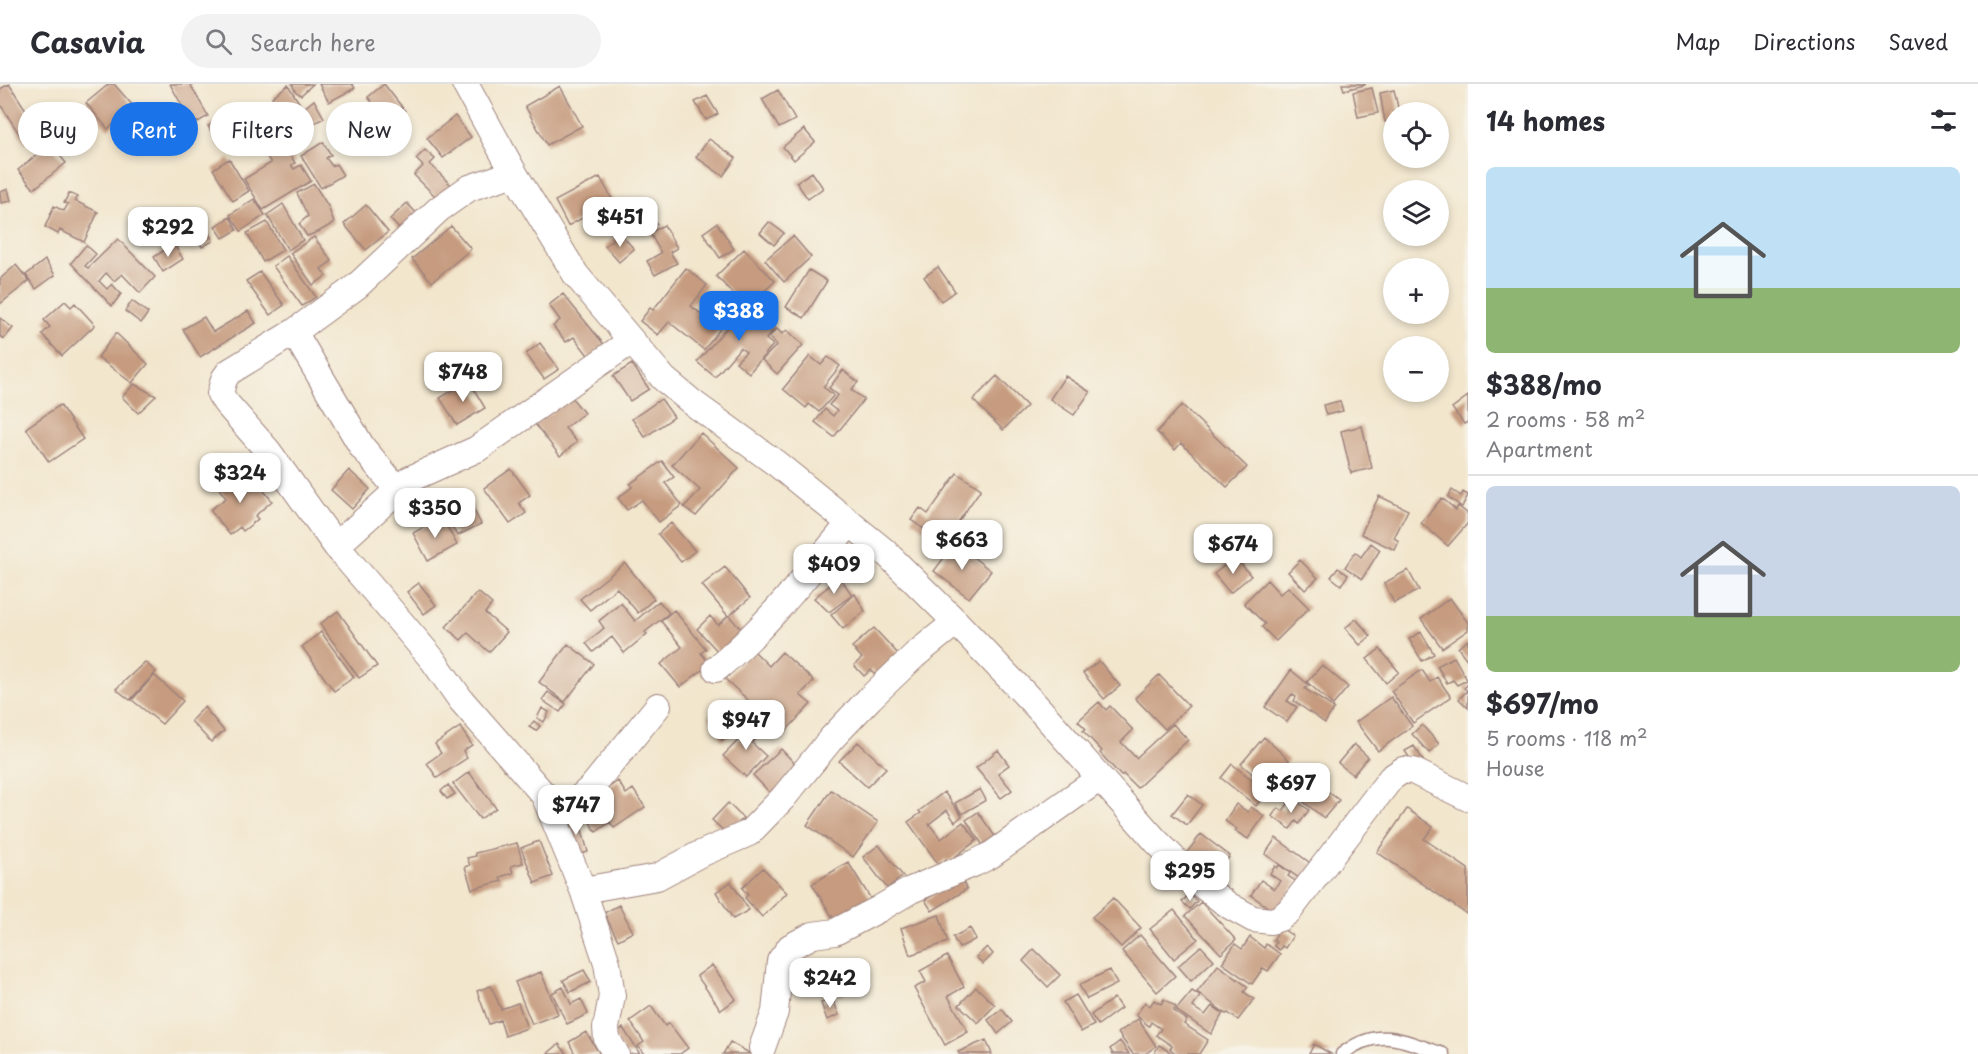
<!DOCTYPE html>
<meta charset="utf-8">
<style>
body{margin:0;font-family:"Playpen Sans",sans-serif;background:#f2f2f3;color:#2b2b33;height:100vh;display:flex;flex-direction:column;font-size:22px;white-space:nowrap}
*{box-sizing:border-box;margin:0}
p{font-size:20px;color:#7c7c81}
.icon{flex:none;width:33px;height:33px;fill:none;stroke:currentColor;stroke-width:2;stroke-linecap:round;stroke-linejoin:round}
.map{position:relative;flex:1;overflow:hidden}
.drawer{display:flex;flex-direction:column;background:#fff;width:510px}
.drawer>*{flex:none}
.hud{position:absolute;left:18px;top:18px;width:570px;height:54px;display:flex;gap:12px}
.buttons{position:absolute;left:1383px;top:18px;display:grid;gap:12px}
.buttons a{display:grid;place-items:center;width:66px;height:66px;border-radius:50%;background:#fff;box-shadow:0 3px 9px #0003;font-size:30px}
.price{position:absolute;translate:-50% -51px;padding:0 14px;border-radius:12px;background:#fff;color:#222;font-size:20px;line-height:39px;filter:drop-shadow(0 2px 3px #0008)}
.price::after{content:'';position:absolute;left:50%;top:36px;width:18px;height:14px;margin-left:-9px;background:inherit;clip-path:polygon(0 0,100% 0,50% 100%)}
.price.selected{background:#1a73e8;color:#fff}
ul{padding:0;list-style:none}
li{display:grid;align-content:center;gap:12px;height:318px;padding:0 18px}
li+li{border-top:2px solid #e1e1e2}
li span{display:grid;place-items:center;height:186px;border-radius:9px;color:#555}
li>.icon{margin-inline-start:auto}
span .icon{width:108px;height:108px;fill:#fffc;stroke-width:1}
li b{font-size:26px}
h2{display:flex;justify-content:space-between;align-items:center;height:72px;padding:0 18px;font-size:26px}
.tag{padding:0 21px;border-radius:27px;background:#fff;box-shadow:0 3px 9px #0003;font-size:21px;line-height:54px}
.tag.selected{background:#1a73e8;color:#fff}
header{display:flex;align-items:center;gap:36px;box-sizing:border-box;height:84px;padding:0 30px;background:#fff;border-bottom:2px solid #e1e1e2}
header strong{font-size:28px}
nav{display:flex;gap:33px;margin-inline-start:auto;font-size:21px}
.search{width:420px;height:54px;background:#f2f2f3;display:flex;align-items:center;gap:15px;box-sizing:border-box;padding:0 21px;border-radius:33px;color:#7c7c81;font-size:22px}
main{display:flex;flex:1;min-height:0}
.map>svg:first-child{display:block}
.building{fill:#c69b7f}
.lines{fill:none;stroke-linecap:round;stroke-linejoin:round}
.service-casing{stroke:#9e827c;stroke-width:15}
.minor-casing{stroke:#9e827c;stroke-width:28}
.service{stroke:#fff;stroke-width:12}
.minor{stroke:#fff;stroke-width:26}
</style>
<header>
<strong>Casavia</strong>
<div class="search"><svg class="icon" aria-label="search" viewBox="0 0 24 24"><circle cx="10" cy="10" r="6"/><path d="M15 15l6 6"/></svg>Search here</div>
<nav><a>Map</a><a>Directions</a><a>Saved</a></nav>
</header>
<main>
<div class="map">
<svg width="1468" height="970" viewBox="0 0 1468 970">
<rect width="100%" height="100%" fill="#f7f3e8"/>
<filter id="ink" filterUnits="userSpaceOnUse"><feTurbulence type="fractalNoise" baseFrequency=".0167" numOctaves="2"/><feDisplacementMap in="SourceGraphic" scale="12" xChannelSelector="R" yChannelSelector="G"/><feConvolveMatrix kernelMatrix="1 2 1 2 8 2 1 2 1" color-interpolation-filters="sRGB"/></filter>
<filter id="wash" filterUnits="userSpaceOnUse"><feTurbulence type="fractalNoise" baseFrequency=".008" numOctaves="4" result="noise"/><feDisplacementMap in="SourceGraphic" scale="24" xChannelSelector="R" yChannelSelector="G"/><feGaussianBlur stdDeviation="1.35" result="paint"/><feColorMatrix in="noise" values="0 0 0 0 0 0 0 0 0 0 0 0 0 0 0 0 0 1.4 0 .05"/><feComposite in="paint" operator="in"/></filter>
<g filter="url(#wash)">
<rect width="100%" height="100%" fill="#f2e6cd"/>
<g id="blocks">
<!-- building -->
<path class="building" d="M9 0 41 49 25 59 0 20V5Z
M109 0H114L134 23 108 45 86 19Z
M170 0H190L208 32 193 41Z
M292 0H313L301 11 295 7Z
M319 0H352L355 4 329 18Z
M384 0 405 27 389 40 368 13Z
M1342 0H1365V1L1344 6Z
M288 1 303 25 314 16 324 34 301 46 289 28 284 30 272 13Z
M560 2 582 42 547 61 525 22Z
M1372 4 1378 29 1358 33 1353 8Z
M778 6 795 36 779 44 762 15Z
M1394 6 1399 28H1394V36L1385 38 1380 9Z
M707 12 718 30 706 36 695 18Z
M354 19 373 46 357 57 338 31Z
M238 25 247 43 218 59 208 42Z
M455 32 471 53 443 74 427 54Z
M268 36 295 79 291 81 294 85 301 81 311 97 263 126 244 95 271 79 250 47Z
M804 45 815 58 794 76 783 63Z
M709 55 736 74 723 92 696 73Z
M323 58 331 71 326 74 332 82 336 80 343 91 321 104 301 72Z
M50 60 66 79 34 105 18 86Z
M425 66 435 75 430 80 451 101 438 115 414 91 423 82 416 75Z
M229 75 249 107 233 117 213 85Z
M812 88 823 104 808 115 796 98Z
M600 93 613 117 568 142 555 117Z
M314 100 328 122 334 139 318 148 307 152 299 140 308 132 297 109Z
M8 105 11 117 1 119 0 108Z
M69 109 78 113 75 117 98 128 84 158 60 146 58 150 45 143 54 122 64 127 68 120 64 119Z
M254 115 265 131 241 147 230 131Z
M407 119 419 132 402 148 390 135Z
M283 120 303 156 288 166 267 131Z
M366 121 388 148 366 166 344 140Z
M647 128 657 140 645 150 636 138Z
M230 133 237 146 223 154 215 142Z
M267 138 283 166 263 178 247 149Z
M769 138 784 149 774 161 760 149Z
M717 139 734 165 720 174 703 149Z
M664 141 677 164 670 168 677 179 655 191 647 177 661 169 650 149Z
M451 142 471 165 432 198 412 175Z
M206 144 213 157 202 163 194 149Z
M620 149 634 165 619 178 605 162Z
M793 152 811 173 784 198 765 176Z
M314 153 332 177 321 185 326 192 313 201 290 169Z
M118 155 155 193 140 209 122 190 114 197 106 189 99 197 107 205 112 200 121 210 112 222 71 179 86 161 96 170 85 182 88 184Z
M174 160 183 175 163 188 154 173Z
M744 165 775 197 747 224 716 192Z
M287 172 316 213 302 222 273 182Z
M45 176 55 191 36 205 26 191Z
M16 181 29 197 0 220V195Z
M938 183 955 207 941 217 924 193Z
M686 184 707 201 691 222 720 245 704 266 669 238 658 251 640 237 650 224 653 226Z
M809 186 827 197 804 234 786 223Z
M260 188 284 221 270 231 246 197Z
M563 210 606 263 591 275 574 253 566 258 553 242 560 236 549 221Z
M65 217 71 223 75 219 95 241 62 272 42 250 50 243 44 236Z
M132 217 148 229 141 239 125 227Z
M738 221 752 233 756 228 775 244 766 255 773 261 749 289 736 278 746 268 740 264 715 293 697 278 730 240 725 235Z
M248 227 256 239 200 273 183 245 204 233 213 248Z
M0 234 13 244 4 255 0 252Z
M777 245 782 250 787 246 803 261 777 290 762 276 777 261 769 253Z
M116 249 148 280 132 299 98 273Z
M540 259 559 285 544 295 526 270Z
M810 272 821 281 828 273 840 282 823 303 834 311 819 328 809 320 806 324 783 305Z
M632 280 649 305 630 317 613 292Z
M843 286 858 298 851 306 864 315 834 353 815 338 825 325 833 332 837 327 829 321 838 311 829 304Z
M997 292 1027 322 1003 346 973 316Z
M1065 292 1090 308 1074 331 1050 315Z
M469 297 485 324 457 341 440 314Z
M134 300 156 312 138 329 122 313Z
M1468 312V338L1464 340 1452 324Z
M572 314 584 329 565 344 577 358 560 372 535 340Z
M661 315 674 333 645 353 632 335Z
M1340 317 1343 327 1326 331 1323 321Z
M60 321 83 355 49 378 26 344Z
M1182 321 1247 383 1227 403 1181 359 1175 366 1157 348Z
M1362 342 1372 384 1351 389 1341 347Z
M701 349 739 384 696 432 684 423 700 406 672 381Z
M662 377 674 393 665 399 682 421 659 438 642 416 627 426 618 414 632 403 630 400Z
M511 385 530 411 519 419 526 429 510 440 484 404Z
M349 386 370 405 352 425 331 406Z
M249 388 272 417 255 432 258 435 243 447 240 443 230 451 210 426 226 414 217 402 227 395 232 401Z
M957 389 981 405 956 441 962 446 951 461 926 442 924 445 911 436 920 424 928 430Z
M1452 406 1461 412 1463 408 1468 411 1462 423 1448 413Z
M465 409 481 440 457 452 441 420Z
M1379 412 1408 426 1394 454 1399 457 1395 466 1361 450Z
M1442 414 1456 426 1458 422 1468 430V439L1448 462 1421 439Z
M442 433 457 461 428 477 413 449Z
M671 439 695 467 681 478 658 450Z
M955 459 991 487 969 514 934 487Z
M1371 459 1380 466 1362 495 1345 483 1355 468 1361 473Z
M1235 473 1251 492 1230 509 1214 490Z
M1300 476 1318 494 1305 506 1288 488Z
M625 479 654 515 638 529 617 504 590 526 580 515Z
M725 483 750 514 729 532 745 549 721 571 697 545 710 532 718 541 728 532 702 501Z
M1338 484 1348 491 1341 501 1331 493Z
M1408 486 1419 506 1394 519 1384 499Z
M840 493 852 511 829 528 814 514Z
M1267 496 1280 510 1288 503 1309 524 1276 557 1262 543 1265 540 1244 519Z
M419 499 436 521 424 530 407 508Z
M478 508 492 520 485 529 507 548 489 568 468 549 461 556 446 543Z
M855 510 865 527 843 545 831 531Z
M1450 514 1468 539V546L1442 564 1421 535Z
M659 517 669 529 645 548 647 550 624 569 612 553 593 568 586 559 604 544 599 537 621 519 635 537Z
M674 526 706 565 701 569 710 580 680 603 661 580 682 563 661 537Z
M338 527 377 582 359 594 320 540Z
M1356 535 1371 552 1360 561 1345 544Z
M874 544 900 572 878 593 871 586 864 592 854 581 862 574 852 563Z
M321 548 354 593 334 607 302 563Z
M1421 548 1434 570 1422 577 1409 555Z
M1468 556V577L1458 564Z
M568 560 594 580 565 618 539 598Z
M1380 565 1399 588 1386 599 1367 575Z
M753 566 769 582 782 568 814 597 800 611 811 620 784 649 725 595Z
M1454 573 1467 596 1457 601 1453 596 1447 599 1437 582Z
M1099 577 1120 602 1104 615 1083 589Z
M145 578 156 588 130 616 116 605Z
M1322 581 1348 603 1333 621 1307 598Z
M1291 586 1309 601 1305 605 1334 624 1325 639 1294 617 1296 613 1292 610 1287 617 1297 623 1287 638 1265 623Z
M1422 586 1430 598 1437 593 1451 613 1413 639 1391 607Z
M154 591 183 617 162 640 132 616Z
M1159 591 1189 622 1165 645 1135 614Z
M1468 600V624L1459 615 1467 607 1464 604Z
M548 608 566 620 560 628 542 616Z
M1391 613 1412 642 1378 667 1356 638Z
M1099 618 1106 626 1110 622 1133 646 1121 658 1136 674 1173 640 1188 656 1137 704 1123 690 1121 692 1100 669 1102 667 1083 647 1086 645 1078 637Z
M730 621 743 644 722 656 709 632Z
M204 623 224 647 211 658 191 637Z
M542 624 549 628 544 638 537 634Z
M534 637 540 642 536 647 529 643Z
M756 638 765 646 752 659 766 672 746 693 723 672Z
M1422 641 1439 660 1429 669 1412 650Z
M460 643 472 661 463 667 467 674 437 694 427 679 441 669 435 660Z
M1264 653 1289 676 1266 702 1241 680Z
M858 658 886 684 867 703 839 677Z
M1354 660 1368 673 1353 691 1338 679Z
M1414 662 1423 676 1414 681 1405 667Z
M781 665 800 685 772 711 753 691Z
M998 666 1009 681 998 689 1012 706 1001 714 976 684Z
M1232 680 1267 708 1256 722 1221 694Z
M469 688 496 724 480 735 453 700Z
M618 697 626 710 633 705 645 723 614 744 610 738 596 748 586 732 591 728 585 720Z
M1314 697 1339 716 1324 734 1300 715Z
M448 701 455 710 447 715 441 707Z
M980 705 986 716 962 730 955 719Z
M831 706 878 738 853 773 807 741Z
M944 708 962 732 955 738 947 726 929 740 941 755 963 738 977 756 948 778 946 775 939 781 908 738 921 729 919 727Z
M1188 710 1202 721 1187 741 1172 730Z
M1292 714 1309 726 1299 740 1296 737 1290 745 1272 732 1278 724 1283 727Z
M728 719 743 734 728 751 712 736Z
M1236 720 1248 728 1251 723 1264 732 1248 755 1235 747 1237 745 1225 737Z
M1407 725 1433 743 1424 755 1468 785V831L1377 768Z
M978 728 999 758 986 766 966 736Z
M578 732 588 768 574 772 563 736Z
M1201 750 1230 772 1214 793 1185 771Z
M1276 754 1317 784 1306 799 1265 770Z
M539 757 553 792 535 799 521 764Z
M517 759 523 779 511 782 513 789 500 793 502 797 472 805 465 783 470 781 467 774 476 772 475 769Z
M879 761 903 792 887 804 863 773Z
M848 778 874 820 838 842 812 800Z
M1279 781 1290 789 1288 792 1297 798 1276 829 1251 811 1261 796 1274 805 1280 797 1270 790 1275 782 1277 784Z
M763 784 787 809 762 833 745 814 748 811 742 804Z
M960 794 967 805 932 827 925 816Z
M731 798 749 826 733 835 716 808Z
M1189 810 1197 817 1190 825 1182 818Z
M1113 814 1141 844 1121 863 1092 833Z
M1201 818 1236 856 1221 870 1185 832Z
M619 821 633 848 618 856 604 829Z
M1174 826 1198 855 1174 875 1150 845Z
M939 831 948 858 910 871 901 844Z
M970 844 976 855 959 864 953 853Z
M1281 844 1293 852 1285 864 1282 862 1279 866 1274 862 1276 858 1273 856Z
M1140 851 1175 892 1157 908 1122 867Z
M1250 853 1264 864 1266 860 1280 870 1268 887 1263 884 1252 900 1222 879 1235 860 1242 865Z
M1201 862 1214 876 1191 897 1178 882Z
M987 863 993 870 983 880 976 873Z
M1034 865 1060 891 1048 903 1023 877Z
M947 872 964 903 948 912 968 948 945 961 914 904 926 898 920 887Z
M712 881 736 915 721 926 697 892Z
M1218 881 1248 903 1244 908 1254 915 1238 936 1228 929 1226 930 1197 908Z
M831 882 853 892 843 912 821 902Z
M584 886 591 898 570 908 563 896Z
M1110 886 1117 900 1087 915 1079 901Z
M541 888 558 930 532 940 515 898Z
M491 902 501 925 518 919 527 944 505 952 500 936 489 940 477 907Z
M563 903 571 920 581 915 588 930 567 940 552 909Z
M976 903 995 921 978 939 959 921Z
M1192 907 1200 912 1193 923 1205 931 1212 922 1223 929 1211 950 1176 926Z
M1076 911 1094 941 1081 948 1063 918Z
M1114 914 1121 924 1098 941 1091 931Z
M833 915 839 931 827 936 821 919Z
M1164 915 1176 923 1173 927 1187 936 1184 940 1208 956 1199 970H1177L1170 965 1172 962 1156 951 1161 945 1151 938 1149 942 1136 931 1145 918 1150 922 1154 916 1161 920Z
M651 922 665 942 669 939 688 964 680 970H644L638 962 644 958 630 937Z
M1002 925 1012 938 998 950 988 936Z
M1138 935 1156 962 1145 970H1133L1118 949Z
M623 944 640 970H625L613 951Z
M586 948 600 970H575L569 958Z
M986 956 992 970H959L958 968Z
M1120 957 1129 970H1113L1110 965Z
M730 958 751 970H723Z
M559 960 567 970H547Z
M1314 960 1331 970H1309Z
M1159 961 1173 970H1154Z"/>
</g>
</g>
<g filter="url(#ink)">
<use href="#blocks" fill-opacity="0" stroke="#9e827c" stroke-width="1.5"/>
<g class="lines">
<defs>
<path id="service" d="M1342 970C1379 941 1404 957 1443 970"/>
<path id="minor" d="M465 0 514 89 576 191 664 295 693 319 777 380 883 466 956 538 1040 626 1156 757 1195 796 1228 821 1253 835 1271 837 1280 834 1289 827 1391 694 1403 686 1413 687 1468 714
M514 89 469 104 439 125 357 202 294 248 229 288 224 295 220 310 226 319 268 367 336 462 433 576 461 616 544 711 583 806 607 879 612 912 606 944 607 955 616 970
M294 248 362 363 398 406
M336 462 410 395 477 365 631 257
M716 585C767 543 808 489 850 439
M555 736 592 703 658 622
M583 806 657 793 698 771 749 749 783 714 831 655 870 614 915 571 956 538
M762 964 775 928 780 877 790 863 813 851 835 848 879 825 911 806 975 779 991 771 1100 694"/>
</defs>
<!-- service casing -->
<use href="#service" class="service-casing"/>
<!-- minor casing -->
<use href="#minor" class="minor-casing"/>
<!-- service -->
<use href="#service" class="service"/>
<!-- minor -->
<use href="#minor" class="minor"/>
</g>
</g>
</svg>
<div class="buttons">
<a><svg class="icon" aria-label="locate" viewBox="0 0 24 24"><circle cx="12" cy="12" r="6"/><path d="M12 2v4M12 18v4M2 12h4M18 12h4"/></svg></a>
<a><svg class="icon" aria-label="layers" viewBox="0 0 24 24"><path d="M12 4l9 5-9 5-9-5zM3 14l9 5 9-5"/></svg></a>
<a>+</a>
<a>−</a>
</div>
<b class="price" style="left:620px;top:164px">$451</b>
<b class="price" style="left:168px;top:174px">$292</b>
<b class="price selected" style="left:739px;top:258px">$388</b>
<b class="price" style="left:463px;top:319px">$748</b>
<b class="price" style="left:240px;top:420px">$324</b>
<b class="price" style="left:435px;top:455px">$350</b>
<b class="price" style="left:962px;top:487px">$663</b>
<b class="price" style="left:1233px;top:491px">$674</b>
<b class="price" style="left:834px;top:511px">$409</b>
<b class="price" style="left:746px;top:667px">$947</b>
<b class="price" style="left:1291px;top:730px">$697</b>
<b class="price" style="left:576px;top:752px">$747</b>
<b class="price" style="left:1190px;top:818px">$295</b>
<b class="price" style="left:830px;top:925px">$242</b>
<div class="hud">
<a class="tag">Buy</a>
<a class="tag selected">Rent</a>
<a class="tag">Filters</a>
<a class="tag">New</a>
</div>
</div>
<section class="drawer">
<h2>14 homes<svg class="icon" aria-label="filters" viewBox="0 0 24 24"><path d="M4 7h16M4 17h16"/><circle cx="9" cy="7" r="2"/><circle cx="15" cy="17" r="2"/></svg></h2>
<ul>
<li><span style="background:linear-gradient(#bfe0f5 65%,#8fb573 0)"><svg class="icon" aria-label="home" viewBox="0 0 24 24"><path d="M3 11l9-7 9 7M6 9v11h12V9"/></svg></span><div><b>$388/mo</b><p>2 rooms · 58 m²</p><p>Apartment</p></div></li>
<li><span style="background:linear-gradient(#c9d6e8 70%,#8fb573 0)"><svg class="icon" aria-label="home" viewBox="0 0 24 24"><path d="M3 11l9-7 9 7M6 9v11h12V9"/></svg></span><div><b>$697/mo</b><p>5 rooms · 118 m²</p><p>House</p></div></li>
</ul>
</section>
</main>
